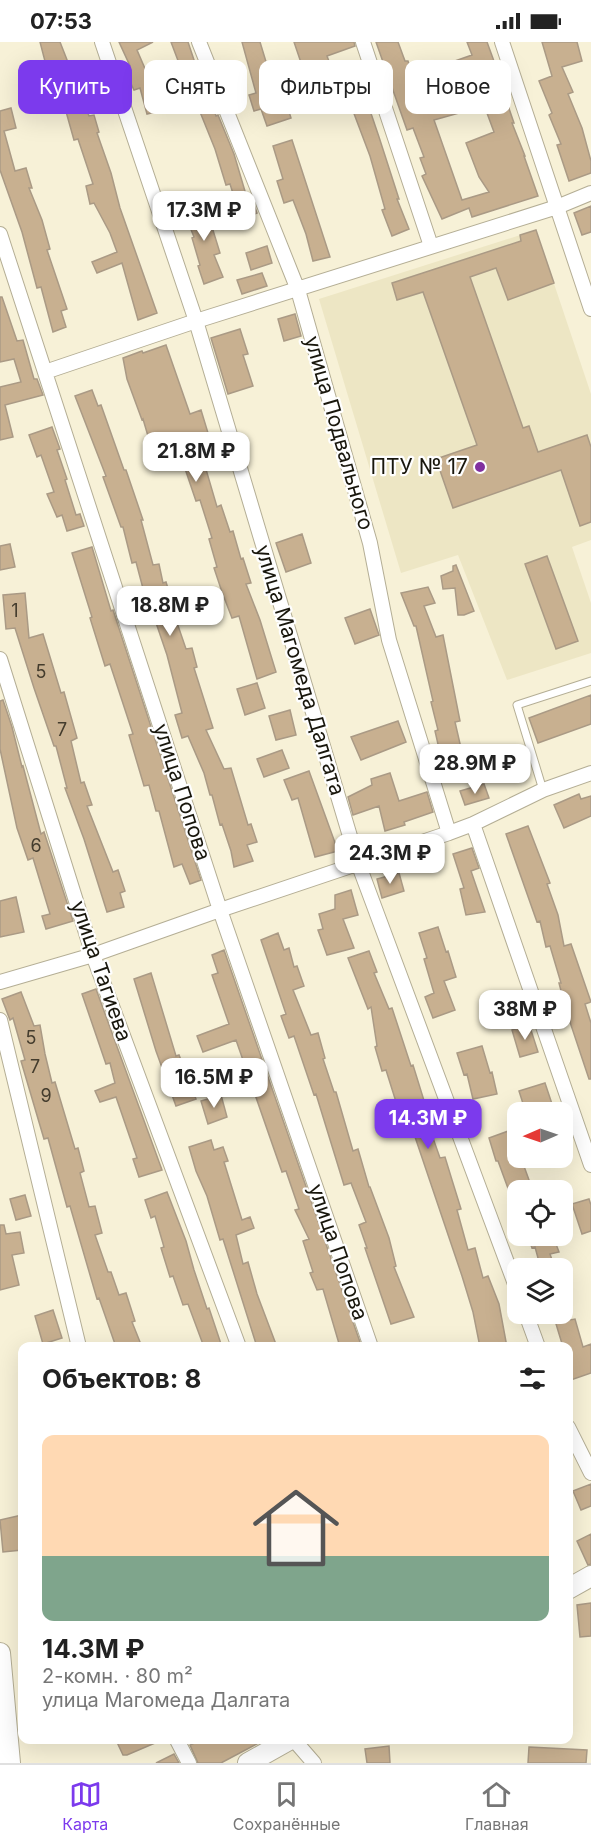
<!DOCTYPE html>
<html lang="ru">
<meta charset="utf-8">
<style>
body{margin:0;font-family:Inter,sans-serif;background:#f6f6f6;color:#222;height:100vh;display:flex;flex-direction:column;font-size:22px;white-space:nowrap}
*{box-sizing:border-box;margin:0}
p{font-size:20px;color:#767676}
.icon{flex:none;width:33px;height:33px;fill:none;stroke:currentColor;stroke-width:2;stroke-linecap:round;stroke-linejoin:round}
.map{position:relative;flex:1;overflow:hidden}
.drawer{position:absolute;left:18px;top:1300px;width:555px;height:402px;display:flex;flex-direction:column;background:#fff;border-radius:12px;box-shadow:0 6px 24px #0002}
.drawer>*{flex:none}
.guide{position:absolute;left:18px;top:18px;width:555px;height:54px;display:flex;gap:12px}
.needle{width:39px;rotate:268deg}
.fabs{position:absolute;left:507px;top:1060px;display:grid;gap:12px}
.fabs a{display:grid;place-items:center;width:66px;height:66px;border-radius:12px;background:#fff;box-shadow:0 6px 24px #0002;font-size:30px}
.price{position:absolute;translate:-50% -51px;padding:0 14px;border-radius:12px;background:#fff;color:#222;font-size:20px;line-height:39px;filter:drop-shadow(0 2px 3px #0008)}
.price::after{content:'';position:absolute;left:50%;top:36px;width:18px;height:14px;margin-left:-9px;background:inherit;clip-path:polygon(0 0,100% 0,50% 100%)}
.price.selected{background:#7c3aed;color:#fff}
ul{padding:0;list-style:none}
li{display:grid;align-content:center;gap:12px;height:318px;padding:0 24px}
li+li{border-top:2px solid #e0e0e0}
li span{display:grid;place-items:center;height:186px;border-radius:12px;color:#555}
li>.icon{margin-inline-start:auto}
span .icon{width:108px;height:108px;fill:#fffc;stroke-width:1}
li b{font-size:26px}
h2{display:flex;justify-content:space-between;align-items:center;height:72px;padding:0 24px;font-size:26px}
.tag{padding:0 21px;border-radius:12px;background:#fff;box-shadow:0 6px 24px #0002;font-size:21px;line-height:54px}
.tag.selected{background:#7c3aed;color:#fff}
.status{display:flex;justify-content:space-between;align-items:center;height:42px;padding:0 30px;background:#fff;direction:ltr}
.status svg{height:16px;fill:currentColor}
.dock{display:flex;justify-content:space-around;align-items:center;height:84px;border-top:2px solid #e0e0e0;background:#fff;font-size:16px;color:#767676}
.dock a{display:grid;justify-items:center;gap:3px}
.dock .selected{color:#7c3aed}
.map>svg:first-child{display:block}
.built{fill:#ede6c4}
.building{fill:#c8b090;stroke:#aa9a85;stroke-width:1.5}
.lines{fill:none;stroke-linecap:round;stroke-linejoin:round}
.service-casing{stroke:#b4ae95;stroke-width:9}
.minor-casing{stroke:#b4ae95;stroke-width:16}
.secondary-casing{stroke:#b4ae95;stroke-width:22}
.service{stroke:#fff;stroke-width:7}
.minor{stroke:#fff;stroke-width:14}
.secondary{stroke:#fff;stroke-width:20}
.poi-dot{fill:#81309f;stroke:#fefefe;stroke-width:2}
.labels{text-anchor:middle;stroke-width:4.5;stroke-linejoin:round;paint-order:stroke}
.number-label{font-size:18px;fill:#443c2d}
.street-label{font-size:21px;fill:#18160c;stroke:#fefefe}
.poi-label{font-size:21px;fill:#18160c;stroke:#fefefe;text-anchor:end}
</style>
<div class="status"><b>07:53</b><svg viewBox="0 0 49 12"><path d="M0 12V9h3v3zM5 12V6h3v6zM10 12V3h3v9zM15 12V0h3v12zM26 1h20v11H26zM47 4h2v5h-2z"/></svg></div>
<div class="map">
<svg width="591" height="1721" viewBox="0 0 591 1721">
<rect width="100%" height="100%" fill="#f7f1d7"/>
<!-- built -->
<path class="built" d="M536 188 591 352V498L572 505 591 561V611L507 638 458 513 401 531 319 257Z"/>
<!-- building -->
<path class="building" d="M40 0H60L89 74 94 73 99 90 97 91 111 131 120 166 157 271 138 278 122 221 97 231 92 220 117 210 110 191 94 161 90 162 86 144 93 142 78 97 74 98 58 41 50 44 42 25 46 23Z
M119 0H153L137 8 153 45 164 42 171 66 147 72 140 46 134 48 124 27 130 24Z
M171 0H188L198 30 201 29 216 74 218 73 234 112 247 156 251 155 257 171 241 177 230 142 226 143 215 107 196 60 194 61Z
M242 0H260L274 46 281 44 291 76 267 84 261 67 254 69 249 53 256 51Z
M294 0H354L355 4 327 14 336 38 310 47Z
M376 0H398L405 19H408L420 57 451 48 459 71 434 78 462 158 489 150 479 135 466 101 494 90 487 71 493 68 477 31 441 43 435 26 472 13 467 0H487L507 55H505L514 81H512L525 114H524L538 154 472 175 469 166 442 177 422 134 426 132 420 116 424 115 413 86 407 88Z
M542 0H577L582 19 562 25 573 50 568 52 582 86 591 119V131L569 139 557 103 561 102 549 73 552 71 539 39 552 34Z
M360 39 379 95 399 157H397L409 187 392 194 382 168 385 167 370 114 353 69 347 71 337 47Z
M11 66 16 86 4 89 15 129 26 126 32 146H29L42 178 50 207 47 208 67 267 61 269 66 285 53 290 41 245 37 246 22 190 0 128V69Z
M292 98 330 215 313 219 306 192 293 158 284 161 277 139 283 137 273 104Z
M204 160 213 185H212L220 211 214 213 223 235 204 242 198 224 200 223 192 196 194 195 183 168Z
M591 164V190L582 193 574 171Z
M536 188 554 241 508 258 496 226 470 235 523 386 529 384 538 410 587 393 591 405V480L580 484 561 428 453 466 436 417 477 403 423 250 397 258 392 241 521 199 520 193Z
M267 204 272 221 251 228 246 211Z
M262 231 267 244 242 252 237 238Z
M0 255H2L17 299 23 298 34 337H37L43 353 5 363 13 395 0 398V345L21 340 14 317 0 320Z
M295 272 301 294 284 299 278 277Z
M240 287 248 312 243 313 253 344 228 352 211 296Z
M166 303 190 372 201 368 208 391 199 394 208 424H205L217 465 221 463 230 490 233 489 241 517 243 516 251 541 246 542 260 578 276 630 257 637 239 574 232 576 222 550 214 526 217 525 209 497 212 496 200 458 196 459 177 403 153 411 143 377 142 378 127 337 123 316 142 309 143 311Z
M92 348 98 364 101 363 124 428H126L143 478H141L153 523 159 522 163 541 166 540 174 566H172L186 607 192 606 197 625 194 626 213 686 206 688 224 727 231 726 248 783 251 782 257 800 247 803 253 819 234 825 231 809 222 782 220 783 212 753H210L204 731 188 694 182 696 175 673 182 671 167 613 153 572 150 573 136 520 132 521 123 485H121L103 435 106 434 75 354Z
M52 385 60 407 57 408 67 437 65 438 76 473 80 472 84 484 67 489 62 473 57 475 47 452 54 450 41 413 37 415 29 393Z
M302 492 311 521 286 530 276 501Z
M10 502 15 525 0 528V504Z
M92 505 111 569 113 568 201 838 190 842 182 822 174 825 159 769H156L149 743 144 744 129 693 133 692 110 622 105 624 90 576 92 575 72 511Z
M547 514 578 599 556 607 525 522Z
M456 523 474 569 464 573H458L455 546 443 547 441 534 453 529V524Z
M428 545 435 561 424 564 436 595 443 593 460 679 455 680 461 706 440 711 435 689 438 688 431 660 433 659 416 584H414L401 551Z
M25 551 29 596 43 592 61 651 64 650 77 696 71 699 81 741 84 740 92 763 87 764 113 830 118 828 125 849 120 851 124 865 107 870 84 797 65 746H67L56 704H54L34 646 15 586 6 587 3 553Z
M370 567 379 593 355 602 345 576Z
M257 641 265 666 245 673 237 647Z
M591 653V682L538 701 529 676Z
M3 658 12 685 22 725 23 724 41 792 44 790 73 879 46 887 42 874 50 872 33 816 28 818 17 786 0 707V659Z
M290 668 296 693 276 698 269 674Z
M398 679 406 700 361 718 351 695Z
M282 708 289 726 264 735 257 717Z
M309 729 338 809 315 815 298 756 292 758 284 738Z
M390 731 399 759 427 750 433 770 404 780 405 783 385 789 379 764 353 773 348 755 372 743 371 737Z
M484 742 489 756 465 763 460 749Z
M579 752 581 757 591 754V774L564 786 554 763Z
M528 784 550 841 547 842 558 873 564 904 571 902 591 960 585 962 591 981V1037H589L566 968 559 941H561L550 904 546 905 540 879 537 880 506 792Z
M472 806 479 826 471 829 485 870 466 873 460 847 464 846 453 812Z
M399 831 404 849 382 856 377 837Z
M351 848 358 873 343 877 354 906 327 913 318 888 323 887 319 872 335 867V853Z
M16 855 24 890 0 895V859Z
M438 885 446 910 448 909 456 935 444 939 455 968 433 976 425 955 434 951 424 917 427 916 419 891Z
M278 891 284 908 289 906 294 925 297 924 304 944 293 948 311 993 318 991 325 1016 323 1017 334 1050H336L353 1109 358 1107 369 1145H370L389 1196 396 1224 394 1225 414 1275 391 1282 365 1206H367L359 1183 366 1180 351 1141 344 1143 316 1052 314 1053 294 994 289 996 281 974 286 972 261 898Z
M224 908 361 1303 354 1305H340L323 1247 317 1248 310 1231 313 1230 303 1199 309 1197 295 1168 299 1167 286 1129 282 1130 236 998 203 1010 197 994 229 982 212 933 218 931 212 913Z
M369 909 377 930 374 931 389 967 392 966 411 1024 413 1023 430 1078 427 1079 440 1116 445 1115 452 1138 461 1167 457 1168 468 1208 475 1206 483 1236 488 1234 499 1262 507 1305H480L473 1270 462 1234 411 1083 399 1086 393 1064 397 1063 386 1028 382 1029 375 1005 377 1004 371 965 368 967 348 916Z
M151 931 176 1014 179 1013 196 1057 176 1064 156 1009 134 937Z
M96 947 162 1128 139 1135 133 1117 137 1116 116 1055 100 1060 95 1049 115 1041 110 1021 106 1022 82 952Z
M21 950 34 984 40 983 45 1012 52 1041 55 1040 75 1107 78 1106 84 1129 80 1131 89 1165 95 1164 102 1191 95 1193 108 1230H111L119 1253 126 1251 135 1279 132 1280 142 1305H116L99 1256 97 1257 70 1164 67 1165 48 1096 44 1097 21 1019 25 1018 13 976 10 978 2 957Z
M529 982 538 1010 520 1015 512 988Z
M482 1004 490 1031 492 1030 497 1052 473 1057 467 1032 464 1033 457 1011Z
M545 1041 555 1071H526L519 1049Z
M221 1053 227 1075 208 1082 201 1059Z
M511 1088 518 1106V1116H521L533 1149H509L498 1119H496L489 1096Z
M211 1098 214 1108 223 1105 228 1119 224 1120 242 1178 250 1175 254 1186 236 1193 243 1222 248 1220 257 1252 277 1305H257L223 1197 220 1198 207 1154 196 1129 189 1105Z
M167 1150 186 1199 194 1228 207 1267 209 1266 222 1305H204L188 1262 183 1263 173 1234 170 1235 161 1206 164 1205 155 1174 151 1176 145 1158Z
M25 1153 31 1174 16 1178 10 1157Z
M589 1157 591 1163V1189L582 1192 572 1162Z
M0 1183H4L6 1192 20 1190 24 1211 12 1213 19 1243 0 1248Z
M528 1194H565V1200L556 1202 559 1210 550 1212 555 1227H541L535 1205 532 1206Z
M53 1268 62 1296 43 1302 35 1274Z
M553 1272H568L570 1278 575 1277 583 1305 591 1302V1331L568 1339V1305H563Z
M591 1442V1464L581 1468 573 1449Z
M22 1473V1508L3 1510 0 1478Z
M591 1492V1522L588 1523 577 1499Z
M591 1561V1594L580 1595 577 1563Z
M116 1698H162L127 1713H123Z
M201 1698H264L221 1721H198L190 1703Z
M389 1704 390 1721H367L365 1707Z
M529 1705 587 1708 586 1721H528Z
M174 1712 179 1721H156Z"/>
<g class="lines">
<defs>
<path id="service" d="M543 748 517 663 591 639"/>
<path id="minor" d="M102 0 196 279 358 821 518 1250
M199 0 298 248 370 501 389 598 449 791
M363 0 431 204
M502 0 591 267
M0 192 220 868 371 1305
M45 330 196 279 557 165 591 151
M0 617 93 913 239 1305
M473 782 591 1123
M0 940 93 913 220 868 449 791 473 782 543 748 591 731
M0 978 79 1305
M526 1272 538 1305
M568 1385 591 1431
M177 1698 189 1721
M294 1698 314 1721"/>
<path id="secondary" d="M568 1547 591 1534
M0 1611 10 1721
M248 1721 289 1698"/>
</defs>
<!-- service casing -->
<use href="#service" class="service-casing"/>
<!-- minor casing -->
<use href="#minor" class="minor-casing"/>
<!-- secondary casing -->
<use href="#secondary" class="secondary-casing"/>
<!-- service -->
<use href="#service" class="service"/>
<!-- minor -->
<use href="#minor" class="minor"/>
<!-- secondary -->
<use href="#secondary" class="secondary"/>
</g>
<!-- markers -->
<circle class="poi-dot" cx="480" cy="425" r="6"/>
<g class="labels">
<!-- number labels -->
<g class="number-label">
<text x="15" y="575">1</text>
<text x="41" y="636">5</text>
<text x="62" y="694">7</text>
<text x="36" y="810">6</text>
<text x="31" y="1002">5</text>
<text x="35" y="1031">7</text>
<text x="46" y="1060">9</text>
</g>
<!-- street labels -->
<g class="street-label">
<text transform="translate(339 391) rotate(74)" y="7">улица Подвального</text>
<text transform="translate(300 628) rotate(73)" y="7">улица Магомеда Далгата</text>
<text transform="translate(182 750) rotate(72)" y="7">улица Попова</text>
<text transform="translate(101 929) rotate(71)" y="7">улица Тагиева</text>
<text transform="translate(338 1210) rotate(71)" y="7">улица Попова</text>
</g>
<!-- poi labels -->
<g class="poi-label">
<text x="468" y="432">ПТУ № 17</text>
</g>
</g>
</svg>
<div class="fabs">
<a><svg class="needle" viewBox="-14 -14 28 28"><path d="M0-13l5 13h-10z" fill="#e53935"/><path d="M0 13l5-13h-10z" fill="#767676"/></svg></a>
<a><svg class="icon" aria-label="locate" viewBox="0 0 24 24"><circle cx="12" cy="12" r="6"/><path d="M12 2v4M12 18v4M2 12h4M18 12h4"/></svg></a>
<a><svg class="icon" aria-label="layers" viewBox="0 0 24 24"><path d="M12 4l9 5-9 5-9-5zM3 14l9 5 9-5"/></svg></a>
</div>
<b class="price" style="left:204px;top:200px">17.3M ₽</b>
<b class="price" style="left:196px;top:441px">21.8M ₽</b>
<b class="price" style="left:170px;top:595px">18.8M ₽</b>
<b class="price" style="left:475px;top:753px">28.9M ₽</b>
<b class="price" style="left:390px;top:843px">24.3M ₽</b>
<b class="price" style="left:525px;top:999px">38M ₽</b>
<b class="price" style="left:214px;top:1067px">16.5M ₽</b>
<b class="price selected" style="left:428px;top:1108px">14.3M ₽</b>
<div class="guide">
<a class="tag selected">Купить</a>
<a class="tag">Снять</a>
<a class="tag">Фильтры</a>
<a class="tag">Новое</a>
</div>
<section class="drawer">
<h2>Объектов: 8<svg class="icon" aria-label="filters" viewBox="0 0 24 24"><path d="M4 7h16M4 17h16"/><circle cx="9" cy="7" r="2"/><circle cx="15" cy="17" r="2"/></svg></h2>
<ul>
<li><span style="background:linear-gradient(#ffd9b3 65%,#7fa58c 0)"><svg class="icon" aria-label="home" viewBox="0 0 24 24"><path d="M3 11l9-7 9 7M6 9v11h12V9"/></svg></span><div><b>14.3M ₽</b><p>2-комн. · 80 m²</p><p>улица Магомеда Далгата</p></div></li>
</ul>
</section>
</div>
<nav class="dock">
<a class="selected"><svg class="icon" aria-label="map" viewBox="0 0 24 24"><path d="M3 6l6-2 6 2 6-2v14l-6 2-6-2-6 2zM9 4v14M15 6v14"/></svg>Карта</a>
<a><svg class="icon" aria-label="saved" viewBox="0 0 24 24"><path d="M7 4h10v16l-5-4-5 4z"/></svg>Сохранённые</a>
<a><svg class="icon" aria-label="home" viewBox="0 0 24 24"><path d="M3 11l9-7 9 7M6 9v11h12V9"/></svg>Главная</a>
</nav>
